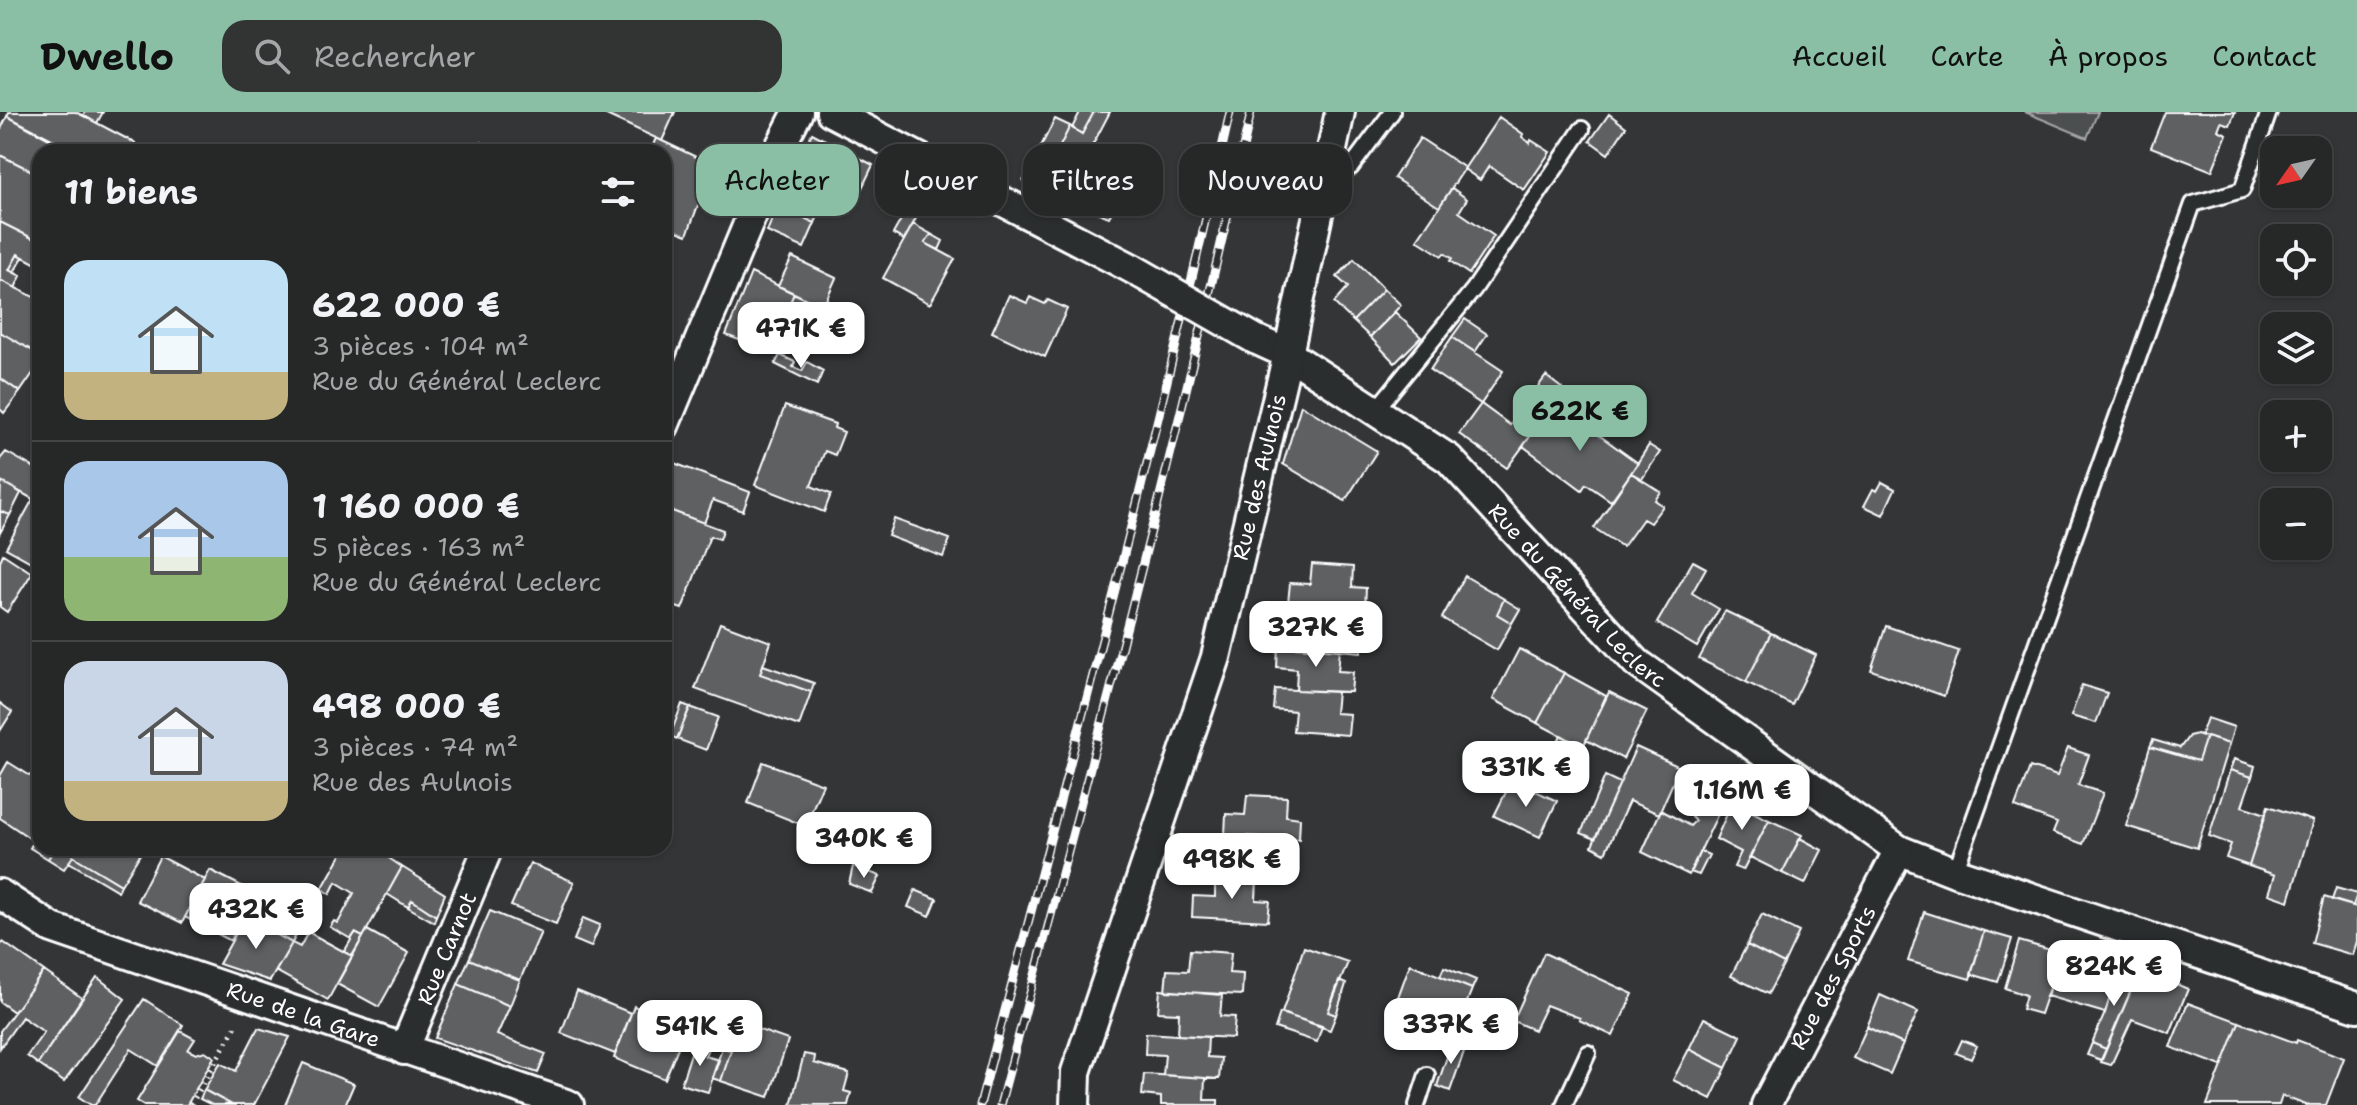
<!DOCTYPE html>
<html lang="fr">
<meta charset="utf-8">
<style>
body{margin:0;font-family:"Shantell Sans",sans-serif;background:#323434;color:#f1f3f6;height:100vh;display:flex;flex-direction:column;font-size:30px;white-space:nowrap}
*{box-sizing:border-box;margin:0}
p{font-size:26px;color:#a4a6a8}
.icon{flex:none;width:44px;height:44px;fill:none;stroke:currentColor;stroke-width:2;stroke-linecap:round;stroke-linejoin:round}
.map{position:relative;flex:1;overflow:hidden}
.side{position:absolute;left:32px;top:32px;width:640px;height:712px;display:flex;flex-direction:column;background:#262828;border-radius:24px;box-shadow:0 2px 6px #0004,0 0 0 2px #424445}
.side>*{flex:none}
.guide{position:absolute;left:696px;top:32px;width:760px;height:72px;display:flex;gap:16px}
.needle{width:52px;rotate:236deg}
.fabs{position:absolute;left:2260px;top:24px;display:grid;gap:16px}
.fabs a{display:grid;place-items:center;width:72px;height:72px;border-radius:16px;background:#262828;box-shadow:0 2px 6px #0004,0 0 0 2px #424445;font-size:40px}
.price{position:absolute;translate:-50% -68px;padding:0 18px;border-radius:16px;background:#fff;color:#222;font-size:26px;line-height:52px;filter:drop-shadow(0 2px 4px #0008)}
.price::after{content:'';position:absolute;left:50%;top:48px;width:24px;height:18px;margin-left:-12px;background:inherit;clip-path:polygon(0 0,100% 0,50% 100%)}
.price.on{background:#8abfa5;color:#111}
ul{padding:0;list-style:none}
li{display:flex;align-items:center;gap:24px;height:200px;padding:0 32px}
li+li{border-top:2px solid #424445}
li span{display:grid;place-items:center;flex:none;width:224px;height:160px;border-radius:24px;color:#555}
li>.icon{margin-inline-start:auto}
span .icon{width:96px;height:96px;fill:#fffc;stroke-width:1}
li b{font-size:34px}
h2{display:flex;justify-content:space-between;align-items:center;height:96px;padding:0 32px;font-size:34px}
.tag{padding:0 28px;border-radius:24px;background:#262828;box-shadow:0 2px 6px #0004,0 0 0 2px #424445;font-size:28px;line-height:72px}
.tag.on{background:#8abfa5;color:#111}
header{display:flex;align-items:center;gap:48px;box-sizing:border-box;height:112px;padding:0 40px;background:#8abfa5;color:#111}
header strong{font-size:38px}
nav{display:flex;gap:44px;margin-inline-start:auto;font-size:28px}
.search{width:560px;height:72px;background:#323434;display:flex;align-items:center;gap:20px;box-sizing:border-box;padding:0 28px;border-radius:24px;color:#a4a6a8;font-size:30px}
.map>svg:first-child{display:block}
.green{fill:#4c4f50;stroke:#a6a7a8;stroke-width:2}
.building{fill:#5f6162;stroke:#fff;stroke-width:2}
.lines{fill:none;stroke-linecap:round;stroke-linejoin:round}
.service-casing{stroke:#fff;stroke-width:20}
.minor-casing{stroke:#fff;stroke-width:34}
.path{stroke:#fff;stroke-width:5;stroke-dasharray:2 6;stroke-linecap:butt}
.service{stroke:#2a2d2e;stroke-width:14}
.minor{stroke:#2a2d2e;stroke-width:28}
.rail-casing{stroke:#fff;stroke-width:9}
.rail{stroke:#2a2d2e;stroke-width:6;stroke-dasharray:18;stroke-linecap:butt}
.minor-bridge-casing{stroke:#fff;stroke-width:34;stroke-linecap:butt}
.minor-bridge{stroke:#2a2d2e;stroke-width:28}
.labels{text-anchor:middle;stroke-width:7;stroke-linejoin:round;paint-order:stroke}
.street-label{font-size:22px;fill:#fff;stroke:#2a2d2e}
</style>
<header>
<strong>Dwello</strong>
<div class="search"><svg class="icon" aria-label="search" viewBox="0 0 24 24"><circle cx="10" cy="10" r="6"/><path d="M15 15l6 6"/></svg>Rechercher</div>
<nav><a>Accueil</a><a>Carte</a><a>À propos</a><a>Contact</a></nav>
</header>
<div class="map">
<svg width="2357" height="993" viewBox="0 0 2357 993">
<rect width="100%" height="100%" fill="#333536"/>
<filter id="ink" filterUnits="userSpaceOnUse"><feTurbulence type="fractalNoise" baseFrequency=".0125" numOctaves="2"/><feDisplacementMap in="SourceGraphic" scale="16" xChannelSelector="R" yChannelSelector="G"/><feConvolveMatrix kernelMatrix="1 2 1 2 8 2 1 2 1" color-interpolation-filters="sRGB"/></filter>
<g filter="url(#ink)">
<!-- green -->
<path class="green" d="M2025 0H2098L2087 26Z"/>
<!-- building -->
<path class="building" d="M9 0H76L135 31 130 40H73L7 4Z
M85 0H103L97 11 83 3Z
M600 0H675L662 29Z
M1080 0H1094L1082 22 1072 16Z
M1094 0H1110L1079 59 1058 48 1064 39 1060 34 1070 14 1082 22Z
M2165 0H2235L2230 13 2221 10 2218 18 2227 22 2212 59 2151 35Z
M1609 2 1626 15 1608 42 1590 29Z
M7 4 58 30 67 36 65 40H40V63L0 43V19Z
M1499 5 1523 22 1522 25 1530 31 1531 28 1550 40 1524 78 1489 54 1480 68 1464 57Z
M1055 7 1070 14 1060 34 1064 39 1058 48 1039 38Z
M812 21 873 53 850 101 787 69Z
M656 26 713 53 687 123 664 114V40H650Z
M1420 26 1465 56 1439 95 1394 66Z
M481 30 499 38 498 40H475Z
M1039 38 1058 48 1053 55 1075 66 1064 87 1023 69Z
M0 43 40 63V130L0 110Z
M1058 48 1079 59 1075 66 1053 55Z
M1102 50 1144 70 1132 96 1118 89 1109 105 1081 94Z
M787 69 825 88 815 111 777 94Z
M1452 76 1467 87 1459 100 1494 124 1469 162 1450 149 1452 146 1444 141 1442 144 1417 128Z
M918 77 929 83 904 128 893 122Z
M777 94 815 111 804 136 767 120Z
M0 110 40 130V154L18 142 9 158 21 164 15 176 0 168Z
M913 112 931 122 925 131 955 147 930 192 883 166Z
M931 122 943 129 939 138 925 131Z
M18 142 23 145 14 160 9 158Z
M792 145 836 166 823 195 778 174Z
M1354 147 1384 177 1353 209 1334 191 1348 175 1337 165Z
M751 161 794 181 770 240 726 223Z
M0 168 40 188V243L0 220Z
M1384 177 1401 193 1370 225 1353 209Z
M794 181 823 195 814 214 786 200Z
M1009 183 1027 191 1030 185 1045 192 1048 188 1067 197 1045 245 992 220Z
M823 195 841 204 833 224 814 214Z
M1395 200 1421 225 1395 251 1370 225Z
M1465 207 1487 222 1475 240 1452 225Z
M0 220 40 243V251L20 280 0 266Z
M1452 225 1503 259 1481 292 1430 258Z
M664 237 673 241 665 262H664Z
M780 243 795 250 793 255 802 259 807 250 823 259 817 273 775 252Z
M1546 264 1564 278 1507 356 1459 322 1481 292 1510 313Z
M0 266 20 280 4 301 0 297Z
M1554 291 1638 351 1611 389 1586 372 1582 378 1523 334Z
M1301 293 1377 339 1345 389 1283 352Z
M785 294 835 312 834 316 844 320 835 343 825 339 811 374 831 382 824 400 755 373Z
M1649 333 1660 340 1642 367 1631 361Z
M6 340 40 359V391L0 369V347Z
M674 351 750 380 743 399 713 388 704 411 664 396V378Z
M1631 361 1661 380 1655 388 1663 394 1650 411 1643 407 1623 435 1594 416Z
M1 369 21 381 10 403 0 399Z
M1882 370 1895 377 1883 403 1864 394 1873 377 1877 379Z
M33 387 40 391V455L6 436Z
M664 396 723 418 720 427 710 424 682 497 664 491Z
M0 399 10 403 0 421Z
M894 407 950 427 943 445 888 424Z
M3 442 32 461 7 500 0 495V449Z
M1693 449 1706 456 1692 481 1719 497 1697 535 1657 511Z
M1312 452 1353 455 1352 475 1366 476 1365 497 1288 491 1290 471 1310 472Z
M1465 464 1504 487 1497 502 1512 511 1497 538 1442 506Z
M1504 487 1520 497 1512 511 1497 502Z
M1288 491 1350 496 1348 516 1363 518 1361 540 1305 535 1307 514 1286 513Z
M1725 499 1771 521 1746 570 1699 547Z
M720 511 771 530 760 562 811 580 799 614 695 577Z
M1886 514 1959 539 1944 584 1871 558Z
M1771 521 1816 543 1792 593 1746 570Z
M1278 534 1340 538 1338 559 1353 560 1351 580 1296 578 1297 557 1277 555Z
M1519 537 1564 561 1537 611 1493 587Z
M763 553 814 571 811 580 760 562Z
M1564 561 1606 584 1583 635 1537 611Z
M2082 573 2107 581 2096 611 2071 604Z
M1275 577 1337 580 1335 601 1350 602 1348 623 1293 619 1295 599 1273 597Z
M1609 580 1647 599 1623 647 1586 628Z
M0 591 12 600 0 619Z
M682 592 690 595 677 627 670 624Z
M690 595 718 605 706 638 677 627Z
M2207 606 2234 615 2229 632 2201 623Z
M2197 622 2206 625 2198 649 2150 635 2153 628 2180 636 2189 624Z
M1561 623 1583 635 1575 650 1553 640Z
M2206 625 2229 632 2197 736 2126 714 2150 635 2198 649Z
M1636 635 1680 655 1659 702 1629 689 1605 741 1592 734Z
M2068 636 2089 643 2078 673 2103 681 2083 732 2053 721 2057 711 2015 695 2030 655 2057 664Z
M2234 647 2255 654 2252 665 2230 658Z
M8 650 40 670V736H55L48 747 30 736 34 729 0 706V664Z
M763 650 823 672 805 714 748 691Z
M2230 658 2252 665 2242 694 2266 702 2249 754 2226 746 2231 732 2209 724Z
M1605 664 1620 671 1595 727 1581 721Z
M1512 668 1557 689 1540 725 1494 704Z
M1705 677 1725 687 1689 763 1642 740 1661 698 1690 714 1695 709 1691 705Z
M1247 683 1287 685 1286 704 1300 706 1299 727 1225 723 1226 702 1245 703Z
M1732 690 1769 708 1743 758 1734 755 1741 740 1716 727Z
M2268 694 2313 709 2289 789 2269 782 2275 763 2249 754Z
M1769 708 1802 723 1782 761 1750 745Z
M1231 723 1273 727 1271 747 1285 748 1284 770 1209 765 1210 743 1230 744Z
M1800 726 1822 738 1805 772 1782 761Z
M55 736H144L121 773 73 744 64 757 48 747Z
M345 736H374L402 755 363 825 355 821 351 827 330 815 334 809 338 811 354 781 336 770 330 782 322 777Z
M1700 739 1709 743 1699 763 1690 760Z
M73 744 121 773 118 779 69 750Z
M160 744 205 768 182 811 137 789Z
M530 751 574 770 556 812 511 794Z
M853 754 880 764 872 781 849 772Z
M402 755 445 782 436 804 412 788 408 795 387 782Z
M210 758 257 782 234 823 210 810 206 816 185 805Z
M1215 765 1257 767 1256 788 1270 789 1268 809 1192 805 1193 784 1215 785Z
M2336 776 2357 782 2353 794 2332 788Z
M915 778 937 787 930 804 908 795Z
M2324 785 2357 795V829L2353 843 2312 831Z
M412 788 436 804 434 810 408 795Z
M490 799 541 820 520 868 469 847Z
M1924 800 1984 819 1970 867 1908 849Z
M1762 802 1799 820 1784 852 1747 833Z
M245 805 292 831 270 869 219 852Z
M583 806 600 813 591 835 574 828Z
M210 810 234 823 231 829 206 816Z
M292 810 300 815 292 831 283 826Z
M367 818 409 841 379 895 337 872Z
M1984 819 2012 827 1998 870 1971 862Z
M308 820 352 844 328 888 276 859 292 831 300 835Z
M355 821 363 825 352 844 344 840Z
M2019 829 2061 841 2040 902 2022 897 2026 883 2005 876Z
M3 830 44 859 14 900 0 890V834Z
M1747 833 1784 852 1768 882 1731 864Z
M1304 835 1348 850 1328 900 1336 903 1330 918 1282 901Z
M1190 838 1231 841 1229 861 1243 862 1242 883 1165 879 1167 858 1188 859Z
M1544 841 1633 882 1613 924 1579 908 1580 906 1546 893 1534 918 1513 909Z
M2061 841 2118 859 2105 901 2047 884Z
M469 847 520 868 510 894 458 872Z
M1410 852 1472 877 1458 913 1397 888Z
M1444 855 1476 868 1472 877 1440 864Z
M2140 857 2188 877 2170 921 2132 907 2111 953 2101 950Z
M44 859 82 886 38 952 27 944 44 920 22 905 0 936V919Z
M2118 859 2137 864 2106 937 2092 931 2105 901Z
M97 865 125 887 64 970 38 952Z
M1339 869 1346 872 1336 903 1328 900Z
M458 872 510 894 497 923 546 942 538 961 435 926Z
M1160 878 1222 883 1220 904 1235 905 1233 926 1178 923 1179 901 1158 900Z
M577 879 631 901 615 942 561 921Z
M1880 883 1918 900 1903 932 1867 915Z
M144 887 183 913 158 954 131 937 95 993H91L79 985Z
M2188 891 2239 910 2222 954 2170 935Z
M634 894 686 916 665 967 614 946Z
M1280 901 1322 914 1317 930 1275 916Z
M1704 906 1741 924 1726 956 1689 937Z
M731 908 788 928 769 985 721 969 731 938 722 936Z
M2239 910 2296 931 2297 928 2344 946 2326 993H2306L2282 984 2279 993H2207Z
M1867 915 1903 932 1890 962 1853 946Z
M258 916 290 925 254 993H232L204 978 220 951 236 959Z
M180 919 195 927 188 938 196 942 205 939 214 945 187 993H144L137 989Z
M1146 921 1208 925 1207 945 1221 946 1219 967 1163 963 1165 943 1145 942Z
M696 926 710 931 705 944 719 948 708 980 681 972Z
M1962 928 1977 934 1971 947 1956 941Z
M1452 930 1466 934 1450 979 1437 974Z
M2092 931 2106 937 2101 948 2087 943Z
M722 936 731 938 721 969 712 966Z
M1689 937 1726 956 1711 987 1673 968Z
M804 942 815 944 814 951 849 961 844 979 851 981 848 993H791Z
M303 951 354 972 345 993H285Z
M1144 962 1205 966 1204 988H1218V993H1161V985L1142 983Z
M204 978 232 993H212L200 987Z"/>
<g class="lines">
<defs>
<path id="service" d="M1328 52 1351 55 1392 0
M1375 299 1474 177 1582 17
M1955 760 2193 92 2242 78 2269 0
M1417 993 1427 963
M1564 993 1588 941"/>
<g id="minor">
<path d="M831 0 1133 157"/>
<path id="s1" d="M1255 227 1288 242 1449 347 1637 551 1899 738 1955 760 2357 895"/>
<path d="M664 314 781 33 798 0"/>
<path id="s2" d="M0 782 52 816 569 993"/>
<path id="s3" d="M404 938 488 736"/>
<path id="s4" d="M1075 993 1076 960 1216 545 1288 242 1340 0"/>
<path id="s5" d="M1766 993 1899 738"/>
</g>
</defs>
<!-- service casing -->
<use href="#service" class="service-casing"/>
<!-- minor casing -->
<use href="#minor" class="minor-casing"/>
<!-- path -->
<path class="path" d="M191 993 238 910"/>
<!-- service -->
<use href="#service" class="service"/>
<!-- minor -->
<use href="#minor" class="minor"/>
<defs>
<path id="rail" d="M980 993C1067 663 1156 333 1230 0
M1000 993C1089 663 1177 333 1251 0"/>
</defs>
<!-- rail casing -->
<use href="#rail" class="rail-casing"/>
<!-- rail -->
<use href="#rail" class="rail"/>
<defs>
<path id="minor-bridge" d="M1133 157 1255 227"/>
</defs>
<!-- minor-bridge casing -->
<use href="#minor-bridge" class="minor-bridge-casing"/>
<!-- minor-bridge -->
<use href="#minor-bridge" class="minor-bridge"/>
</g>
</g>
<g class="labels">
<!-- street labels -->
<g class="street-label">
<text dy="8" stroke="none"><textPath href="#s4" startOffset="656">Rue des Aulnois</textPath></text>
<text dy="8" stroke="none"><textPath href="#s1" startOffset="416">Rue du Général Leclerc</textPath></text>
<text dy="8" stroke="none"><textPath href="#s3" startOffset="110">Rue Carnot</textPath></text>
<text dy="8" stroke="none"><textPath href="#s5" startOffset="144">Rue des Sports</textPath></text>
<text dy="8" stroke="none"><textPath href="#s2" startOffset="328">Rue de la Gare</textPath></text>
</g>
</g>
</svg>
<div class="fabs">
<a><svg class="needle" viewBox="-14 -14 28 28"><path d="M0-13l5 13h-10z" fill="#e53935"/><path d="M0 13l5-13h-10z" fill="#a4a6a8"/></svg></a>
<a><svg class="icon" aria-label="locate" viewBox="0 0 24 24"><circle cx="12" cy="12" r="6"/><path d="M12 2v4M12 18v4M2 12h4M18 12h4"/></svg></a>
<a><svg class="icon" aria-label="layers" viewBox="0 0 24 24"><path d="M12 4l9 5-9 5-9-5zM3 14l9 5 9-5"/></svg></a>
<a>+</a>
<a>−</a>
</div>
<b class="price" style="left:801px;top:258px">471K €</b>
<b class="price on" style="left:1580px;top:341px">622K €</b>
<b class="price" style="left:1316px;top:557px">327K €</b>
<b class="price" style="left:1526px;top:697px">331K €</b>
<b class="price" style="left:1742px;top:720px">1.16M €</b>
<b class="price" style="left:864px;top:768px">340K €</b>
<b class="price" style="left:1232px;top:789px">498K €</b>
<b class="price" style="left:256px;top:839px">432K €</b>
<b class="price" style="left:2114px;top:896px">824K €</b>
<b class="price" style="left:1451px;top:954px">337K €</b>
<b class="price" style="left:700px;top:956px">541K €</b>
<div class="guide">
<a class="tag on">Acheter</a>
<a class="tag">Louer</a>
<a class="tag">Filtres</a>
<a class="tag">Nouveau</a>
</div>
<section class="side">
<h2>11 biens<svg class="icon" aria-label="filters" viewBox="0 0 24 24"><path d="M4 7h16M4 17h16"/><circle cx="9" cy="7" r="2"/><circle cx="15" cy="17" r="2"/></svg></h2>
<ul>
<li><span style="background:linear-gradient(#bfe0f5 70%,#c2b280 0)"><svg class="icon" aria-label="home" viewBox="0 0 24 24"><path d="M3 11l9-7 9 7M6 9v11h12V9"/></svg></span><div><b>622 000 €</b><p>3 pièces · 104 m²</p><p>Rue du Général Leclerc</p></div></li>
<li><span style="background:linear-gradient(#a9c7e8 60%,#8fb573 0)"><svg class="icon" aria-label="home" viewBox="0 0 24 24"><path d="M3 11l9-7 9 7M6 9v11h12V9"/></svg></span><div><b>1 160 000 €</b><p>5 pièces · 163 m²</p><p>Rue du Général Leclerc</p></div></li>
<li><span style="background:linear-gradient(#c9d6e8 75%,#c2b280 0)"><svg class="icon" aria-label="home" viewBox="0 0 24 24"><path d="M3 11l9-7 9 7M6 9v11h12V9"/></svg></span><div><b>498 000 €</b><p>3 pièces · 74 m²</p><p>Rue des Aulnois</p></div></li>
</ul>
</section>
</div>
